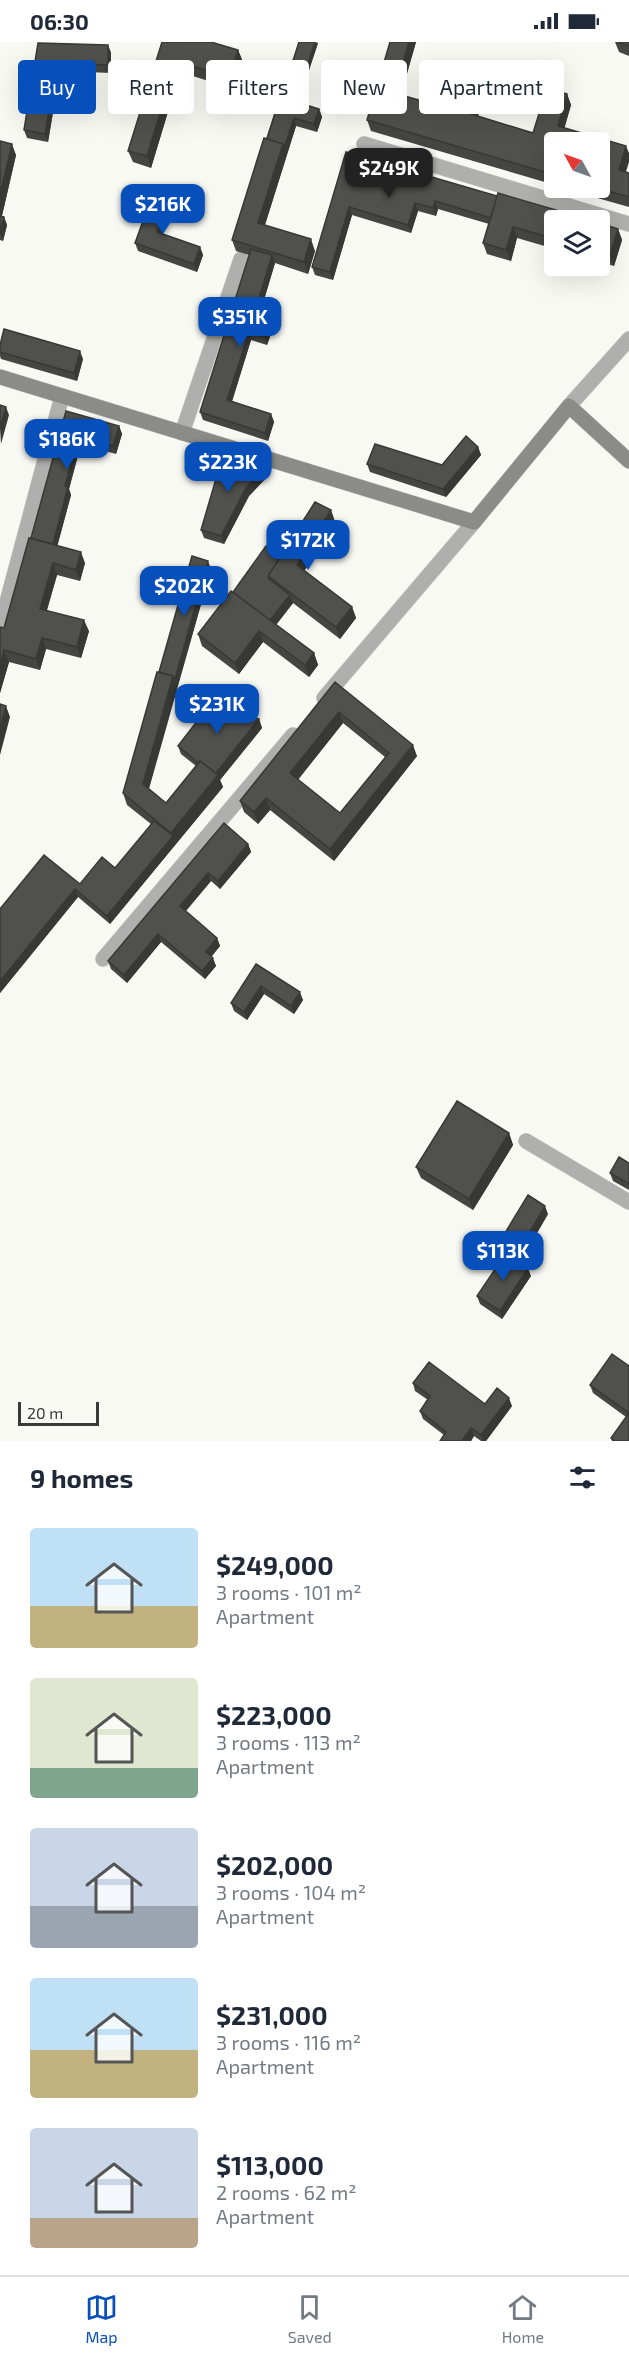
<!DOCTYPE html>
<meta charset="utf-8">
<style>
body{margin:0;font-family:"Exo 2",sans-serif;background:#f2f2f3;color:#1f2937;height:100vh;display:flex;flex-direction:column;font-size:22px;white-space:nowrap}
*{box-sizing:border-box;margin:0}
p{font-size:20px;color:#747a83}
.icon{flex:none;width:33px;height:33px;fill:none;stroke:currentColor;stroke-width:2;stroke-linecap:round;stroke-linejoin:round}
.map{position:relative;height:1399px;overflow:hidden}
.drawer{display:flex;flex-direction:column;background:#fff;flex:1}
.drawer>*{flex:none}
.top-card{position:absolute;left:18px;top:18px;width:594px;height:54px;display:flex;gap:12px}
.needle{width:39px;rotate:310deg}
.tools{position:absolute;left:544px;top:90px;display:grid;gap:12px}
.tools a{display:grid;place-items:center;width:66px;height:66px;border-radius:6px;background:#fff;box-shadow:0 6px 24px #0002;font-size:30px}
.scale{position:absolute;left:18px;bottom:15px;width:81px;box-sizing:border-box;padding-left:6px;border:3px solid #393937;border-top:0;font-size:16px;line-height:21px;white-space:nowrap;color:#393937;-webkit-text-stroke:4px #f9f9f4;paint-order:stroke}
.price{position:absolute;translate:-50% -51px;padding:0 14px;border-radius:12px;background:#0750bb;color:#fff;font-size:20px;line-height:39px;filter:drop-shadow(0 2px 3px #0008)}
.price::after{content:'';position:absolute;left:50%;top:36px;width:18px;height:14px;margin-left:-9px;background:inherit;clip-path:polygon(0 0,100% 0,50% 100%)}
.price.current{background:#222;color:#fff}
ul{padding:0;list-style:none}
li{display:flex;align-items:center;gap:18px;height:150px;padding:0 30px}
li span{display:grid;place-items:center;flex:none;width:168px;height:120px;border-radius:6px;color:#555}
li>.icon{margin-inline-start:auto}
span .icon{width:72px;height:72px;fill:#fffc;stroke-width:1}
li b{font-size:26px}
h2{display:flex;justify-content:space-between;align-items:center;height:72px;padding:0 30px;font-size:26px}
.pill{padding:0 21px;border-radius:6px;background:#fff;box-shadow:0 6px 24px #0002;font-size:21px;line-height:54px}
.pill.current{background:#0750bb;color:#fff}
.status{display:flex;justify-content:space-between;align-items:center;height:42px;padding:0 30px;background:#fff;direction:ltr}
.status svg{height:16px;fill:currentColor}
.tabs{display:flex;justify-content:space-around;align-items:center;height:84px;border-top:2px solid #e0e1e3;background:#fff;font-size:16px;color:#747a83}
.tabs a{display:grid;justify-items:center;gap:3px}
.tabs .current{color:#0750bb}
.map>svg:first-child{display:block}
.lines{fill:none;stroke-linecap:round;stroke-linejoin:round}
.lane-casing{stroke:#d6d6d2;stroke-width:16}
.street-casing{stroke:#d6d6d2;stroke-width:16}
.secondary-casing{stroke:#d6d6d2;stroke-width:16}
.lane{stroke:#afafad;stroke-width:15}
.street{stroke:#afafad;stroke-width:15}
.secondary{stroke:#8b8b88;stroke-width:15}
.wall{fill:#454541;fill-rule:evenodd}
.shaded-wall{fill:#383835}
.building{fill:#50504c;stroke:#383835;stroke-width:1.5;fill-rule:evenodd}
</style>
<div class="status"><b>06:30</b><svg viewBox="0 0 49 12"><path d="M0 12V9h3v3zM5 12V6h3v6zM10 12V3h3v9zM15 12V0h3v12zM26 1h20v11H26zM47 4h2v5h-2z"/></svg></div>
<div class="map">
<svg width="629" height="1399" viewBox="0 0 629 1399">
<rect width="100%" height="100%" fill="#f9f9f4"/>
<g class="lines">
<defs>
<path id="lane" d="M182 391 241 217
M0 586 62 354
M526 1099 629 1160"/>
<path id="street" d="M364 102 629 182
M569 364 629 297
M324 656 474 480
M103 917 293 693"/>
<path id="secondary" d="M0 335 474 480 569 364 629 419"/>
</defs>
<!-- lane casing -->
<use href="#lane" class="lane-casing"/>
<!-- street casing -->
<use href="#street" class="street-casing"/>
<!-- secondary casing -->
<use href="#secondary" class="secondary-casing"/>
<!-- lane -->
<use href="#lane" class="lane"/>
<!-- street -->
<use href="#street" class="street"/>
<!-- secondary -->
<use href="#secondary" class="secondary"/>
</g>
<!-- wall -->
<path class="wall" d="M162 0 238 8 243 20 234 47 180 30 151 126 133 120 128 109Z
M390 0H416L401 53 454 68 486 24 490 35 478 74 533 91 567 52 571 63 564 86 626 130 629 131V165L562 146H600L555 100V143L371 89 367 78Z
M615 0H629V14L619 10Z
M38 1 108 3 111 11V31L60 29 48 100 27 96 24 88Z
M318 1 304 43 290 38 288 34Z
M280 55 319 67 322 75 317 90 296 84 265 183 315 209 308 232 275 221 260 271 271 275 274 283 267 303 251 298 232 359 271 372 274 380 268 399 203 378 200 370 249 213 236 209 232 198Z
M0 99 16 113 2 174 4 175 7 183 3 199 0 198Z
M346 110 555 178V207L517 196 511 219 487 212 483 201 489 182 438 167 436 174 418 169 411 191 352 173 333 238 315 233 312 225Z
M171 168 163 192 200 205 203 213 197 230 138 209 135 201Z
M600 181 618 187 622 198 614 224 600 220Z
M0 303 83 317 77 339 1 317 0 314Z
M66 369 119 384 122 392 116 412 81 402 69 447 71 453 57 504 85 521 80 539 57 533 47 568 89 589 81 616 46 607 40 628 9 620 0 651V585L4 586 31 496Z
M478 405 481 413 446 455 370 430 367 422 442 423Z
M268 434 249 454 224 502 204 496 201 488Z
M331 468 335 480 304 529 352 565 356 576 340 597 293 561 276 583 314 611 318 623 309 635 263 600 239 632 202 604 198 592 233 550 281 514Z
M211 527 148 747 166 761 196 724 181 712 178 704 259 677 262 686 220 738 223 745 110 882 78 855 0 951V867L80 842 115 826 151 782 127 763 123 751 159 630Z
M335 640 417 714 334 819 270 768 258 782 244 770 240 759ZM343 681 385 715 340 771 298 738Z
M224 781 248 802 251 810 220 847 211 839 186 869 217 896 220 904 211 914 216 924 205 937 161 900 127 941 111 927 108 919Z
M256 922 303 958 294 972 264 952 247 978 234 969 231 961Z
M509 1091 513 1103 473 1168 421 1136 416 1125Z
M629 1121V1148L613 1139 610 1131Z
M548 1172 526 1210 508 1199 505 1191Z
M531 1234 502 1277 480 1262 477 1254Z
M629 1324V1399H612L611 1396 626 1375 593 1351 590 1343Z
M413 1341 485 1362 512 1364 486 1399H481L474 1394 471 1399H440L444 1393 423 1377 420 1369 428 1358 415 1349Z"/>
<!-- shaded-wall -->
<path class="shaded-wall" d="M315 0 318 1 304 43 303 38Z
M409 0H416L398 62 394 51Z
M108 3 111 11V31L108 23Z
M238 8 243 20 234 47 230 36Z
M176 19 180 30 151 126 147 114Z
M57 21 60 29 48 100 45 92Z
M486 24 490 35 475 84 471 72Z
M567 52 571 63 562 95 558 84Z
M319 67 322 75 317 90 314 82Z
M294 76 296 84 262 192 258 181 283 102Z
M12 102 16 113 0 182V153Z
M626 104 629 111V120L623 139 619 128Z
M435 159 438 167 436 174 433 166Z
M168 160 171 168 160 198 157 190Z
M415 161 418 169 411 191 408 183Z
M349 165 352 173 333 238 330 230Z
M4 175 7 183 3 199 0 191Z
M513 185 517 196 511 219 506 208Z
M618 187 622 198 614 224 610 213Z
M311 197 315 209 308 232 304 220Z
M200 205 203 213 197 230 194 222Z
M272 213 275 221 258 278 255 270Z
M271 275 274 283 267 303 264 295Z
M249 290 251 298 230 366 227 358Z
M80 309 83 317 77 339 74 331Z
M6 365 9 373 1 402 0 386Z
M271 372 274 380 268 399 265 391Z
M119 384 122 392 116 412 113 404Z
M78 394 81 402 69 447 71 453 55 513 52 505 65 444Z
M478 405 481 413 446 455 443 447Z
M265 426 268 434 249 454 224 502 221 494 246 446Z
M331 468 335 480 301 534 297 523Z
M81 510 85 521 80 539 76 528Z
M208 519 211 527 147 754 143 742 173 634Z
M53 521 57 533 44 578 40 567Z
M290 553 293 561 272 588 269 580Z
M352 565 356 576 340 597 336 585Z
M84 578 89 589 81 616 77 605Z
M259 589 263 600 239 632 235 621Z
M42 596 46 607 40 628 36 617Z
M4 608 9 620 0 651V625Z
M314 611 318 623 309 635 305 623Z
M6 664 10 675 0 713V687Z
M339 670 343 681 294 742 290 731Z
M259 677 262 686 220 738 223 745 110 882 107 874 173 794 171 791 215 733Z
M413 703 417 714 334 819 330 807Z
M266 756 270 768 258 782 254 770Z
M248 802 251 810 220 847 218 839Z
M208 831 211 839 183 872 180 864Z
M75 847 78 855 0 951V935Z
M158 892 161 900 127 941 124 933Z
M217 896 220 904 209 918 206 910Z
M213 916 216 924 205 937 202 929Z
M261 944 264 952 247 978 244 970Z
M300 950 303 958 294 972 291 964Z
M509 1091 513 1103 473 1168 469 1157Z
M545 1164 548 1172 526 1210 523 1202Z
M528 1226 531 1234 502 1277 500 1269Z
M509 1356 512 1364 486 1399H483L481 1393Z
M471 1386 474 1394 471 1399H462Z"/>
<!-- building -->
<path class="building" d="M162 0H211L238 8 230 36 176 19 147 114 128 109Z
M299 0H315L303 38 288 34Z
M390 0H409L394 51 454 68 469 19 486 24 471 72 533 91 547 46 567 52 558 84 626 104 619 128 629 131V155L597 146H600V100H555V133L367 78Z
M618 0H629V4Z
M38 1 108 3V23L57 21 45 92 24 88Z
M280 55 319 67 314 82 294 76 284 106 283 102 267 97Z
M264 96 283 102 258 181 311 197 304 220 232 198Z
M0 99 12 102 0 153Z
M346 110 497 154 491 176 435 159 433 166 415 161 408 183 349 165 330 230 312 225Z
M498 151 590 178H555V197L513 185 506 208 483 201Z
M152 154 168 160 157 190 200 205 194 222 135 201Z
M0 174 4 175 0 191Z
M600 181 618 187 610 213 600 210Z
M251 207 272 213 255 270 271 275 264 295 249 290 227 358 271 372 265 391 200 370Z
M4 287 80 309 74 331 0 310V303Z
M0 363 6 365 0 386Z
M66 369 119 384 113 404 78 394 65 444 68 445 53 502 31 496Z
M466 394 478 405 443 447 367 422 375 402 442 423Z
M223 413 265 426 246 446 221 494 201 488Z
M315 460 331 468 297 523 352 565 336 585 268 534Z
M29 496 81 510 76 528 53 521 40 567 84 578 77 605 42 596 36 617 4 608 0 625V585L4 586Z
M266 504 281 514 268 534 269 537 290 553 270 578 233 550Z
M192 514 208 519 175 637 173 634 159 630Z
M231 549 314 611 305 623 259 589 235 621 198 592Z
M157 630 173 634 143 742 166 761 200 719 218 733 171 791 123 751Z
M335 640 413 703 330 807 266 756 254 770 240 759ZM339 670 389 711 340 771 290 731Z
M212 660 259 677 216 731 200 719 199 721 178 704Z
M0 662 6 664 0 687Z
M154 779 173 794 107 874 75 847 1 938 0 934V867L44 813 80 842 102 815 115 826Z
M224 781 248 802 218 839 208 831 180 864 217 896 206 910 213 916 202 929 158 892 124 933 108 919Z
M256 922 300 950 291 964 261 944 244 970 231 961Z
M457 1059 509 1091 469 1157 416 1125Z
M619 1115 629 1121V1142L610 1131Z
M528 1153 545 1164 523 1202 505 1191Z
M506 1211 528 1226 500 1269 477 1254Z
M612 1312 629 1324V1399H615L611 1396 629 1371 590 1343Z
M429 1320 485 1362 497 1346 509 1356 481 1393 471 1386 462 1399H440L446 1390 420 1369 430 1354 413 1341Z"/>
</svg>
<div class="tools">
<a><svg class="needle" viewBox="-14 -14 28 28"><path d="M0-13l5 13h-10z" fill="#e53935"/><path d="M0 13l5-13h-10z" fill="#747a83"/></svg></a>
<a><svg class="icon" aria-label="layers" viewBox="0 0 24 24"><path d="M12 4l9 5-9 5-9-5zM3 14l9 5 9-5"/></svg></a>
</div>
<div class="scale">20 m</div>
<b class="price current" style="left:389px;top:157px">$249K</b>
<b class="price" style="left:163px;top:193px">$216K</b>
<b class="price" style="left:240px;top:306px">$351K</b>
<b class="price" style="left:67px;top:428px">$186K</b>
<b class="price" style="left:228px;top:451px">$223K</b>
<b class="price" style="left:308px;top:529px">$172K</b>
<b class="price" style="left:184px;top:575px">$202K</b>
<b class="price" style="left:217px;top:693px">$231K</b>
<b class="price" style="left:503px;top:1240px">$113K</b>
<div class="top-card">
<a class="pill current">Buy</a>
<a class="pill">Rent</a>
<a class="pill">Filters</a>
<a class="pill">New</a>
<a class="pill">Apartment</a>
</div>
</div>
<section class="drawer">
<h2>9 homes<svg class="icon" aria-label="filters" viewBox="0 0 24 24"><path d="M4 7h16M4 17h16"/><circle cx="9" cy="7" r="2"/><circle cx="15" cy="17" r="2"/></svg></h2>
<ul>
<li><span style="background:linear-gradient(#bfe0f5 65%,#c2b280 0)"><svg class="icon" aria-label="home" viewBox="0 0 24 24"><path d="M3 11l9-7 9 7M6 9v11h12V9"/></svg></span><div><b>$249,000</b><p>3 rooms · 101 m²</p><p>Apartment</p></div></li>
<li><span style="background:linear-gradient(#dfe7d0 75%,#7fa58c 0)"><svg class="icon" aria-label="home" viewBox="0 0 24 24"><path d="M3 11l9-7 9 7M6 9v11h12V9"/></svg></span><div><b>$223,000</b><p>3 rooms · 113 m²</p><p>Apartment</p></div></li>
<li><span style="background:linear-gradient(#c9d6e8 65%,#9aa5b1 0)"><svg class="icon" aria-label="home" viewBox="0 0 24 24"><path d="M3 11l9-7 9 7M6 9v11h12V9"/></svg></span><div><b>$202,000</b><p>3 rooms · 104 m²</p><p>Apartment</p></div></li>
<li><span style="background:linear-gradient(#bfe0f5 60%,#c2b280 0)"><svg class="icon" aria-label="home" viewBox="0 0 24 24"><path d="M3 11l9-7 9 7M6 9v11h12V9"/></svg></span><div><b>$231,000</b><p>3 rooms · 116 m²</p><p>Apartment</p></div></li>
<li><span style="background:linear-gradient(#c9d6e8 75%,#b9a48a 0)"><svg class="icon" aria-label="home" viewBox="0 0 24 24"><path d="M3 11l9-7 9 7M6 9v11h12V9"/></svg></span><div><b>$113,000</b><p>2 rooms · 62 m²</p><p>Apartment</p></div></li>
</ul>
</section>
<nav class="tabs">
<a class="current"><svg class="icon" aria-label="map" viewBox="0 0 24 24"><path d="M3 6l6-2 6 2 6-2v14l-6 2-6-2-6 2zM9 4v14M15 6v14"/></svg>Map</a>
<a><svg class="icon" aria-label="saved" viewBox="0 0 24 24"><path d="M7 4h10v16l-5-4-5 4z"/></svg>Saved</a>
<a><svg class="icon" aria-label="home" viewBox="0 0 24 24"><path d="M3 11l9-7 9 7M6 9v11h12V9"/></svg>Home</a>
</nav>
